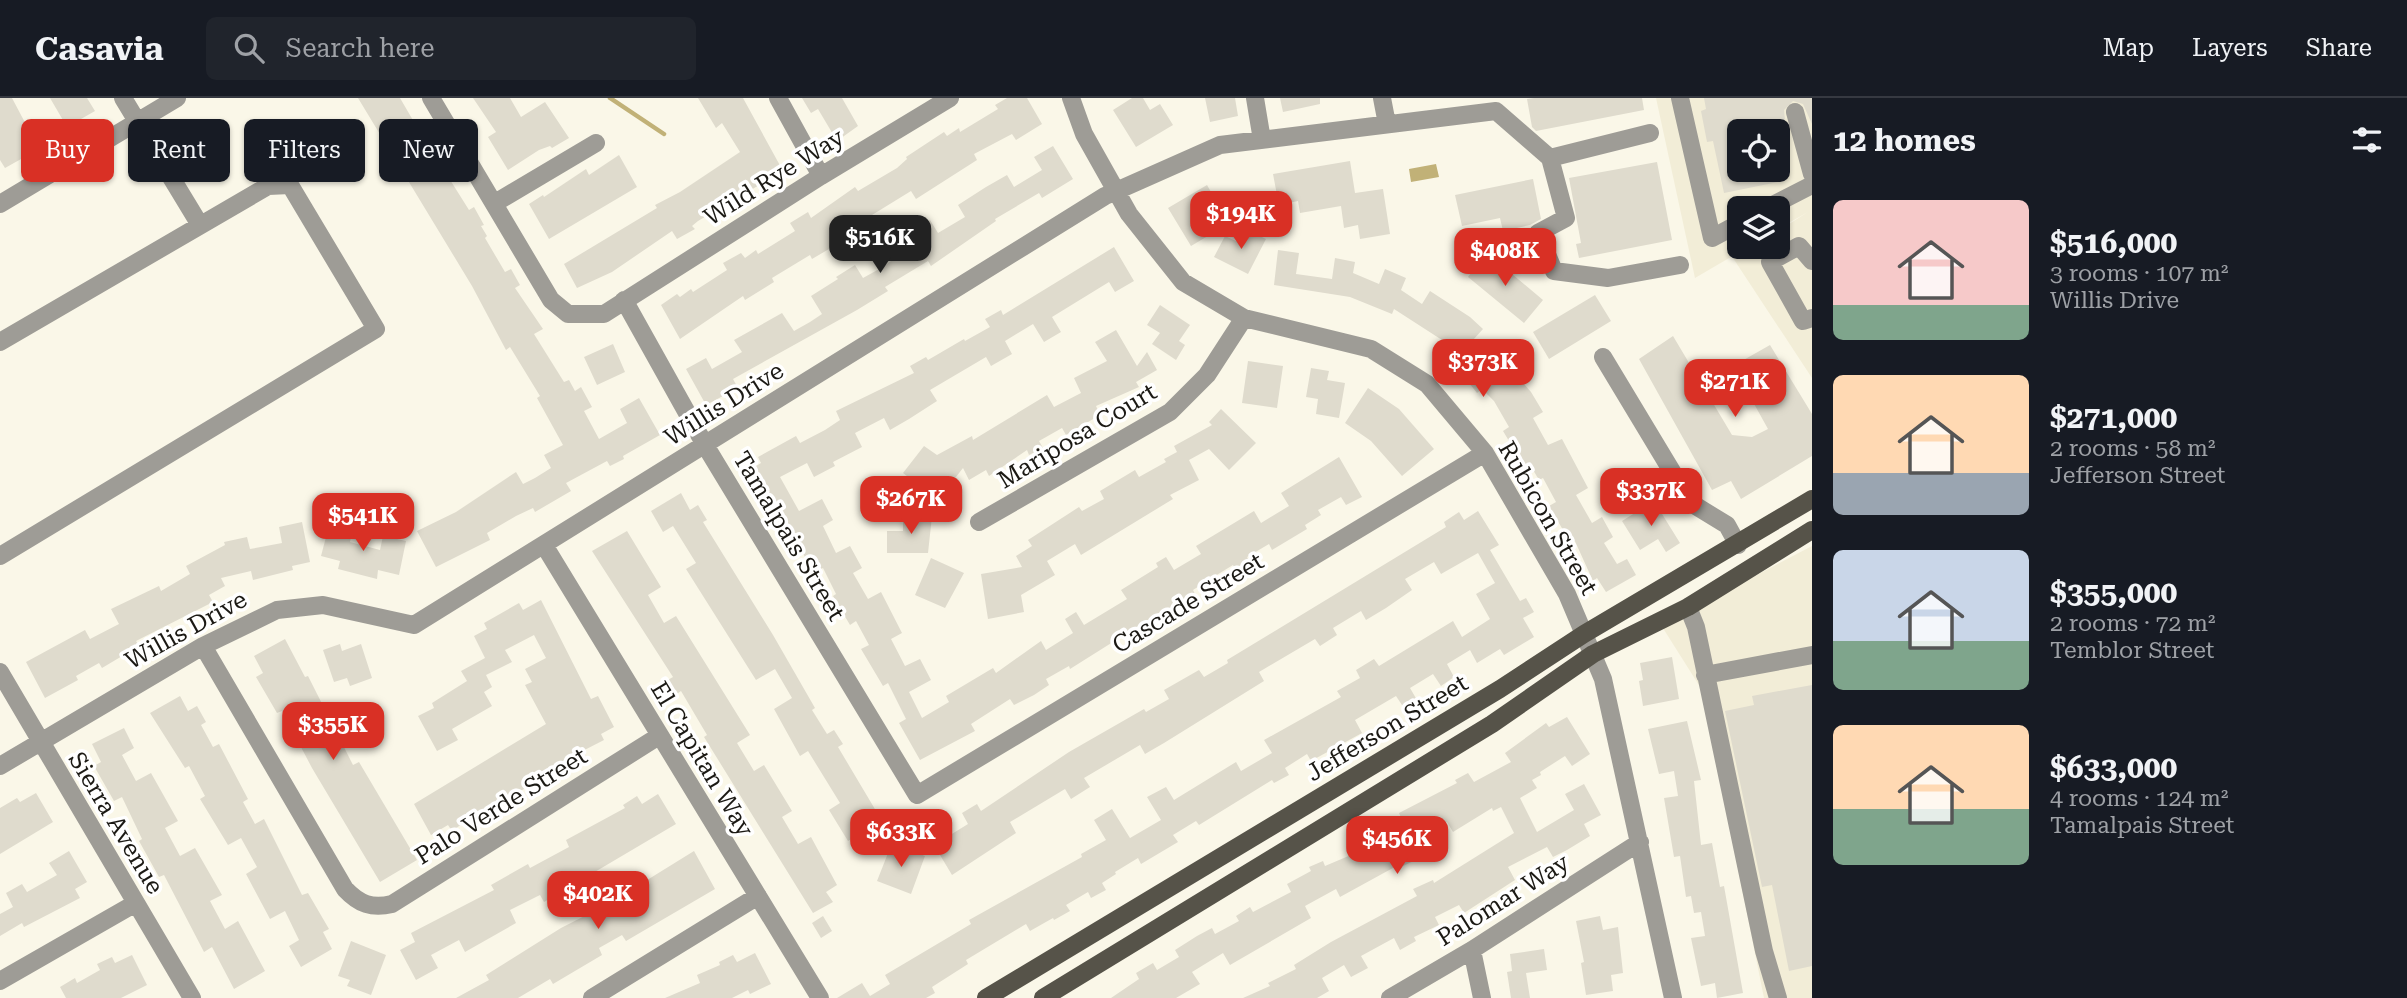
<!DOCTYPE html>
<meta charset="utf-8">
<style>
body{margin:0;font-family:"Roboto Serif",serif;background:#20242c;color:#f1f3f6;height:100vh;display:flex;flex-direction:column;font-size:26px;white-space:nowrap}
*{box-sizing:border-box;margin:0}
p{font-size:23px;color:#9ea1a6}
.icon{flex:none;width:38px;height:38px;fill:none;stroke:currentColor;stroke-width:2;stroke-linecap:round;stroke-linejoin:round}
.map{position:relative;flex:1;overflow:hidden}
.side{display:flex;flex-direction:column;background:#171b24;width:595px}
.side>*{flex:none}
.banner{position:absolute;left:21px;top:21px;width:665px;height:63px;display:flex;gap:14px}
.buttons{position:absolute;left:1727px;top:21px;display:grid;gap:14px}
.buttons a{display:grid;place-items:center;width:63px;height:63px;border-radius:10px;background:#171b24;box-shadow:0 2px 5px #0004;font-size:35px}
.price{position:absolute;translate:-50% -60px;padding:0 16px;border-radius:14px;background:#d93025;color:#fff;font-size:23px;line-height:46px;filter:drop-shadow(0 2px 4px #0008)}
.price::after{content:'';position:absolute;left:50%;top:42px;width:21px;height:16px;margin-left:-10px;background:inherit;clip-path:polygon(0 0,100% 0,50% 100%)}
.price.active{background:#222;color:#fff}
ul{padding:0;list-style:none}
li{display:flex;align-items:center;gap:21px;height:175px;padding:0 21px}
li span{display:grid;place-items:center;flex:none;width:196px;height:140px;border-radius:10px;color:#555}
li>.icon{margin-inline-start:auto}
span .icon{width:84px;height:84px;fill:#fffc;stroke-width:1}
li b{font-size:30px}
h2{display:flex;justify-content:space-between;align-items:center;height:84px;padding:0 21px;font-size:30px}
.pill{padding:0 24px;border-radius:10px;background:#171b24;box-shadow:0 2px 5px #0004;font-size:24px;line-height:63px}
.pill.active{background:#d93025;color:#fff}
header{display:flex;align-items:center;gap:42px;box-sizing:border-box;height:98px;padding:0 35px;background:#171b24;border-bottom:2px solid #363941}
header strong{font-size:33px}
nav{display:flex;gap:38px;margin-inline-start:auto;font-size:24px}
.search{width:490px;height:63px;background:#20242c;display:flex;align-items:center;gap:18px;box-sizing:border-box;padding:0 24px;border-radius:10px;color:#9ea1a6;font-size:26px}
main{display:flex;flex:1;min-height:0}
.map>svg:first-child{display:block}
.built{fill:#f2edd7;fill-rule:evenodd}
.water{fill:#c1b177}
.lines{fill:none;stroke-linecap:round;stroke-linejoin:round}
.stream{stroke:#c1b177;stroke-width:4.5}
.building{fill:#dfdbcd}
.minor{stroke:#9e9c96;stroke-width:18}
.major{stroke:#565349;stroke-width:18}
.labels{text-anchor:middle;stroke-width:7;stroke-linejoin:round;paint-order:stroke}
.street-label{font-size:24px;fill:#1b1914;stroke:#fff}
</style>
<header>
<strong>Casavia</strong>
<div class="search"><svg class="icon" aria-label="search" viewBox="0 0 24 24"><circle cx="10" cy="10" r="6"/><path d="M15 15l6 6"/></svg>Search here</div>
<nav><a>Map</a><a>Layers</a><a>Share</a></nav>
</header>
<main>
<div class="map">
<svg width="1812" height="900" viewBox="0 0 1812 900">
<rect width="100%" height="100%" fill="#faf7e8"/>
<!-- built -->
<path class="built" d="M1656 0H1812V280L1733 160 1752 149H1778V133L1808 114 1778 131V110H1740V149H1748L1695 180ZM1740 33H1778V72H1740Z
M1812 448V900H1764L1702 592 1661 527Z"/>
<!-- water -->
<path class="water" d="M1436 66 1439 79 1411 84 1409 71Z"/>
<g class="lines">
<!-- stream -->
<path class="stream" d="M610 0 664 36"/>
</g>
<!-- building -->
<path class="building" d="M0 0H12L39 51 5 70 0 62Z
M50 0H87L95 13 67 29Z
M358 0H400L421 36 431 50 436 47 446 64 443 65 449 76 447 77 469 112 474 109 484 127 481 128 487 138 485 140 505 174 511 171 520 187 515 190 543 231 534 236 564 284 569 282 575 293 581 289 592 309 584 313 599 341 627 325 620 311 639 300 660 337 623 358 624 361 610 368 607 363 566 385 571 393 535 414 533 410 516 418 487 435 490 442 436 469 417 433 456 414 516 374 523 386 535 380 551 370 544 357 563 347 537 300 540 298 510 249 506 252 472 188Z
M473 0H510L521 19 545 4 569 40 552 50 550 48 539 52 508 72 488 39 496 34Z
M698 0H743L783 73 698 123 692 128 695 131 677 141 672 133 612 174 577 190 564 166 657 110 655 107 680 94 740 54 722 25 716 30Z
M802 0H842L858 28 837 43 818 11 811 15Z
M1007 0H1027L1042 26 1016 42 1012 36 974 56 977 62 916 101 911 93 872 117 875 122 841 144 812 161 810 157 772 180 774 184 745 202 743 198 680 241 661 207 677 196 680 199 691 191 693 194 727 172 723 165 741 155 745 160 756 152 758 156 795 133 790 125 808 114 811 120 855 89 858 93 897 70 907 61 906 59 944 34 947 38 959 30 960 34 998 11 995 7Z
M1132 0H1143L1150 12 1160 6 1173 27 1136 49 1113 12Z
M1205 0H1235L1238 18 1210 24Z
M1280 0H1320V6L1283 14Z
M1534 0H1642L1644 12 1536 33 1532 29 1527 1Z
M1704 0H1812V26L1803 6 1793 3 1784 12 1786 33H1740V72H1776L1778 84 1724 95 1713 43 1707 44 1701 13 1706 11Z
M1053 48 1073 81 1042 100 1039 95 995 121 996 123 931 168 928 163 885 189 888 193 857 212 733 281 738 290 706 307 686 271 706 260 712 271 742 254 734 242 782 215 794 233 810 224 822 216 811 198 838 181 836 179 855 167 863 180 881 170 891 163 884 151 930 122 938 135 965 119 958 107 986 89 1007 77 1014 89 1042 72 1034 59Z
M619 57 637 89 549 141 529 106 543 97 544 99 586 71 589 77Z
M1350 63 1355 95 1383 91 1390 136 1360 141 1358 127 1344 130 1341 108 1300 115 1298 103 1284 106 1285 103 1280 113 1273 76Z
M1657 64 1672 142 1579 160 1576 146 1581 145 1569 80Z
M1533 81 1541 121 1530 127 1503 133 1500 120 1462 128 1455 97Z
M1207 87 1219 108 1208 115 1218 132 1191 148 1168 110Z
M1245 131 1266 141 1248 176 1214 159 1225 138 1238 144Z
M1114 149 1134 183 1115 194 1109 184 1052 219 1061 234 1044 244 1033 226 1005 243 1012 256 991 268 986 259 930 292 937 303 909 321 890 332 884 320 855 335 862 349 833 364 835 368 814 379 807 365 780 379 799 413 822 401 833 422 823 428 836 455 850 448 862 470 853 475 868 501 881 494 902 535 891 541 905 568 920 561 931 582 909 594 922 620 949 604 946 598 993 570 996 575 1041 543 1046 552 1073 535 1065 521 1076 514 1084 527 1127 501 1121 492 1158 469 1156 465 1166 459 1174 472 1201 456 1196 448 1254 413 1261 425 1289 408 1281 395 1339 359 1362 399 1346 407 1341 399 1318 412 1321 417 1305 427 1307 431 1272 452 1269 446 1247 459 1250 464 1236 473 1233 467 1207 483 1193 492 1196 498 1161 519 1159 515 1070 571 1069 568 1046 581 1049 587 1034 597 1014 607 1010 601 971 626 975 633 920 662 899 625 906 621 888 585 883 588 861 551 869 547 856 523 850 527 833 498 836 496 823 470 814 475 776 408 770 411 748 373 761 365 758 359 796 338 800 345 825 332 840 322 836 313 914 275 910 268 926 259 928 262 964 241 965 243 990 229 985 221 1001 212 1003 217Z
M1278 152 1299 155 1296 176 1332 181 1335 160 1355 164 1353 175 1379 186 1385 171 1406 180 1401 192 1422 206 1430 193 1470 219 1483 231 1473 242 1483 252 1476 260 1490 278 1506 265 1531 294 1543 314 1533 320 1548 347 1562 341 1588 390 1576 397 1592 425 1602 419 1613 439 1604 445 1617 466 1627 461 1636 477 1606 494 1597 480 1593 483 1574 441 1570 444 1549 408 1556 404 1543 380 1539 382 1529 365 1524 368 1503 333 1509 329 1494 303 1482 291 1477 295 1465 280 1471 275 1439 246 1442 242 1394 211 1392 216 1350 199 1274 187Z
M1487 155 1543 202 1524 225 1468 179Z
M1595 197 1611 223 1549 261 1533 234Z
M1160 207 1190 227 1179 243 1185 247 1176 262 1152 246 1160 235 1147 227Z
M1116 232 1137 268 1147 254 1157 272 1136 284 1139 289 1096 308 1100 317 1066 337 1062 330 1039 343 1043 350 1029 357 1027 352 989 378 986 372 969 382 963 370 938 402 903 375 924 348 937 357 972 338 973 342 1047 297 1054 309 1081 295 1074 280 1107 263 1095 244Z
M1673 238 1732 337 1752 339 1768 331 1733 268 1770 247 1812 316V358L1741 401 1731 383 1712 392 1639 261Z
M613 246 625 274 597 287 584 259Z
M1248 263 1283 268 1277 310 1242 305Z
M1311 270 1329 273 1327 282 1345 285 1339 320 1316 316 1318 301 1306 299Z
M1368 290 1399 311 1434 351 1402 378 1371 343 1345 325Z
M1221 311 1256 345 1229 372 1209 351 1189 362 1199 382 1170 397 1173 401 1081 457 1075 446 1047 463 1055 477 1021 497 1024 514 988 521 981 476 1022 469 1016 458 1032 448 1028 442 1079 409 1082 413 1104 401 1100 393 1135 372 1139 379 1166 364 1164 361 1177 354 1174 348 1212 327 1209 324Z
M681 395 690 412 698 407 707 422 703 424 773 537 815 610 812 612 827 636 834 632 843 646 838 649 882 723 848 743 829 712 840 705 808 653 800 658 774 611 792 600 775 571 756 582 686 471 696 465 673 428 663 434 651 413Z
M1654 403 1680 445 1666 454 1658 441 1640 452 1622 423Z
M1478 413 1499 447 1490 452 1520 503 1526 500 1534 514 1523 520 1534 539 1504 557 1500 551 1477 565 1470 552 1447 566 1454 579 1441 588 1433 576 1410 590 1417 602 1404 610 1396 598 1355 622 1362 635 1311 663 1307 656 1285 670 1289 677 1274 685 1272 682 1199 727 1196 723 1173 737 1178 744 1141 766 1138 760 1115 774 1116 776 1102 785 1106 792 1091 800 1088 794 1066 807 1070 813 1054 822 1053 820 1030 833 1026 826 966 862 968 866 932 889 935 895 926 900H837L862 885 870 898 890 886 885 877 971 826 969 822 1082 759 1081 756 1106 742 1094 722 1112 711 1130 740 1161 722 1147 699 1166 689 1174 702 1236 664 1241 673 1272 655 1264 642 1341 599 1337 593 1360 580 1356 572 1374 561 1379 568 1453 523 1462 539 1490 521 1476 496 1495 485 1478 455 1441 476 1434 464 1405 481 1412 492 1386 510 1366 522 1361 513 1333 530 1337 537 1320 548 1315 541 1259 574 1264 583 1164 645 1145 656 1140 647 1084 680 1090 689 1071 701 1065 691 1010 724 1016 735 952 777 934 747 968 726 962 715 977 706 981 713 1069 654 1144 611 1146 614 1169 601 1164 592 1199 572 1204 579 1228 565 1227 562 1446 429 1444 424 1459 414 1464 422Z
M903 418H932L928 455H887V433H903Z
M302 424 310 464 292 468 293 472 253 482 251 473 221 480 225 488 209 497 213 504 136 543 139 548 102 570 99 565 76 578 78 582 45 600 26 564 85 532 90 541 119 526 111 511 159 488 161 493 190 476 186 468 225 447 224 444 247 439 250 451 282 445 279 429Z
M330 424 353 430 350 444 380 452 383 438 406 443 399 477 378 472 377 481 338 471 340 463 321 458Z
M627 433 661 489 648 497 664 525 676 518 750 637 737 645 754 673 764 667 792 713 782 719 798 746 811 739 837 787 826 794 833 804 813 815 704 639 707 637 681 593 674 598 666 583 673 579 592 453Z
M931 460 964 475 945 510 915 497Z
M541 502 591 601 598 598 614 629 601 636 604 642 526 682 529 688 512 698 493 708 492 705 452 733 448 727 431 737 414 706 546 626 525 587 532 584 525 571 546 560 534 537 505 552 512 564 486 577 492 589 484 594 492 608 452 631 458 642 437 653 418 618 434 610 432 605 467 583 461 573 485 560 474 538 487 531 484 525 519 505 523 512Z
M285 541 305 579 308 578 353 667 359 664 417 762 380 784 312 670 282 613 277 615 256 579 263 575 254 558Z
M340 546 342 553 361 546 372 580 350 588 347 580 334 584 323 552Z
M1672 559 1679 601 1643 608 1639 583 1643 582 1640 565Z
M1812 587V868L1789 873 1772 787 1762 789 1725 613 1754 607 1752 598Z
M180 598 188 613 197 608 206 624 201 627 213 649 219 646 248 701 243 704 255 726 264 721 302 797 308 795 329 831 323 834 332 851 301 869 289 848 299 842 285 813 270 821 246 776 257 769 241 740 228 747 200 701 205 698 189 668 185 670 150 615Z
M1567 619 1590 656 1572 668 1565 658 1540 674 1541 677 1532 682 1537 690 1520 700 1537 734 1574 712 1565 696 1584 686 1601 717 1584 726 1590 738 1567 752 1553 759 1547 749 1508 769 1515 782 1464 815 1459 807 1435 819 1439 827 1414 839 1416 843 1400 852 1394 840 1361 858 1368 870 1351 879 1344 867 1322 880 1329 893 1317 900H1243L1270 888 1268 885 1296 871 1294 867 1331 844 1417 798 1413 791 1433 782 1434 785 1514 735 1501 709 1493 713 1492 710 1453 734 1447 724 1416 741 1424 758 1403 768 1402 765 1340 799 1336 791 1305 808 1311 820 1230 867 1223 855 1192 874 1200 886 1176 900H1111L1139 881 1136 875 1153 865 1157 872 1179 859 1175 852 1197 838 1212 830 1215 836 1239 823 1236 818 1250 809 1253 814 1291 794 1287 786 1311 773 1309 769 1323 763 1325 768 1365 751 1360 742 1375 734 1379 741 1405 729 1399 715 1457 685 1455 682 1468 675 1474 684 1511 664 1505 655 1546 625 1549 629Z
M1687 623 1701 682 1694 683 1701 747 1712 745 1720 789 1724 788 1743 895 1717 900 1715 885 1701 888 1691 840 1705 838 1701 814 1694 815 1691 798 1686 799 1680 758 1674 759 1664 700 1678 698 1674 673 1659 676 1648 631Z
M124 630 134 650 122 657 136 683 151 675 178 723 165 730 180 758 195 750 222 797 210 803 225 831 238 823 265 873 234 891 212 849 204 854 164 777 159 779 139 743 142 741 122 699 114 703 94 668 101 664 92 646Z
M36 695 53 724 0 756V710L17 700 20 704Z
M658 696 676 726 544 804 540 797 510 812 516 825 465 854 459 842 431 857 438 870 416 882 400 852 415 844 411 835 494 792 491 787 528 766 530 770 569 749 566 742 625 710 623 707 637 698 642 706Z
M892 745 925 758 911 796 877 783Z
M69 753 87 784 75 791 80 800 24 829 22 825 0 838V816L13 809 6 795 22 786 27 794 57 777 49 765Z
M694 753 715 791 626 843 622 837 599 850 602 857 553 886 550 881 518 900H456L489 882 486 877 561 830 610 805Z
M823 818 832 833 821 840 812 825Z
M1600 818 1603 832 1618 829 1623 875 1611 877 1613 893 1586 897 1581 865 1584 864 1576 823Z
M351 843 386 857 371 897 347 888 350 882 338 878Z
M1544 851 1547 872 1526 875 1530 900H1511L1507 874 1512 873 1510 856Z
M755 855 771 886 750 896 748 892 732 900H665L700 885 697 877 720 867 719 864 733 857 737 864Z
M132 857 147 887 121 900H66L60 889 75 880 77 885 100 872 97 866 112 859 115 865Z"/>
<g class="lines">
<!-- minor -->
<path class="minor" d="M123 0 200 127
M431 0 551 202 568 216H604L821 78 950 0
M778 0 821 78
M1071 0 1084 36 1129 116 1183 184 1244 220 1371 251 1427 286 1485 355 1567 496 1603 581 1673 900
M1255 0 1262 42
M1382 0 1387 26
M1680 0 1712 140 1740 125
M1496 13 1550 60 1650 35
M1795 14 1812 76
M1550 60 1566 120 1538 135 1554 173 1608 180 1680 167
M495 105 596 45
M0 106 177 0
M1767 110 1812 87
M1812 163 1799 148 1770 164 1803 223 1812 220
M624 202 705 347 917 697 1485 355
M0 244 268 88 290 87 376 231 0 458
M1603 259 1691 405 1727 427 1738 447
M979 424 1170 314 1207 277 1244 220
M544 447 820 900
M1688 509 1696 529 1764 853 1778 900
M203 548 345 791C359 806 372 811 392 806L659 638
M0 574 192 900
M1705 577 1812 557
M0 668 203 548 277 512 323 507 414 527 1105 98 1220 47 1496 13
M1472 852 1482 900
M0 883 136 805
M592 900 758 798
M1390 900 1472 852 1640 744"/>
<!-- major -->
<path class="major" d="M986 900 1500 591 1584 536 1812 401
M1043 900 1492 626 1593 556 1688 509 1812 432"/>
</g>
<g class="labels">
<!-- street labels -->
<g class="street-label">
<text transform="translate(774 79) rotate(-32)" y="8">Wild Rye Way</text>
<text transform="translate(724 306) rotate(-32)" y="8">Willis Drive</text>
<text transform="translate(1077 338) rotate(-31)" y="8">Mariposa Court</text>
<text transform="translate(1548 420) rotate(60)" y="8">Rubicon Street</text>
<text transform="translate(789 438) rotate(59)" y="8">Tamalpais Street</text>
<text transform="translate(1188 505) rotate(-31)" y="8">Cascade Street</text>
<text transform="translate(186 532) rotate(-29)" y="8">Willis Drive</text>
<text transform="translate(1387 630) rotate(-31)" y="8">Jefferson Street</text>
<text transform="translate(702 661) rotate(59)" y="8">El Capitan Way</text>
<text transform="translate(501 708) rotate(-32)" y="8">Palo Verde Street</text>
<text transform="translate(116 725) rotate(59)" y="8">Sierra Avenue</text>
<text transform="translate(1503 802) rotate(-32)" y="8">Palomar Way</text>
</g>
</g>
</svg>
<div class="buttons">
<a><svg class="icon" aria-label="locate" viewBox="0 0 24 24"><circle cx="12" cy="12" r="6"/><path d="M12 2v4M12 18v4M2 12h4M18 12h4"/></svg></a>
<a><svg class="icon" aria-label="layers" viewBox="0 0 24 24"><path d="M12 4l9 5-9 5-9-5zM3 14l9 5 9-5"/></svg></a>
</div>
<b class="price" style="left:1241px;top:153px">$194K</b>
<b class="price active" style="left:880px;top:177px">$516K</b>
<b class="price" style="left:1505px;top:190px">$408K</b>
<b class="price" style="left:1483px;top:301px">$373K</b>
<b class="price" style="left:1735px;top:321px">$271K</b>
<b class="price" style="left:1651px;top:430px">$337K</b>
<b class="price" style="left:911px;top:438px">$267K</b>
<b class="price" style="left:363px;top:455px">$541K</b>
<b class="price" style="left:333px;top:664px">$355K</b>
<b class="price" style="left:901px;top:771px">$633K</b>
<b class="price" style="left:1397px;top:778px">$456K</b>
<b class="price" style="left:598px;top:833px">$402K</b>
<div class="banner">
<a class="pill active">Buy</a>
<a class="pill">Rent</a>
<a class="pill">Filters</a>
<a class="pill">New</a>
</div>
</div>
<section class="side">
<h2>12 homes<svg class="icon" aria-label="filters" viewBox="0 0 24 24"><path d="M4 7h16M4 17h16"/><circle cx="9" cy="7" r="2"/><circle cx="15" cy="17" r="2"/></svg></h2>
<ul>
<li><span style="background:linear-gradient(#f6c9c9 75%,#7fa58c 0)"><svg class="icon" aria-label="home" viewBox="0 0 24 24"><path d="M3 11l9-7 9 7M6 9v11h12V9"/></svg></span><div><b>$516,000</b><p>3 rooms · 107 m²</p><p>Willis Drive</p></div></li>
<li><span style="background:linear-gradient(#ffd9b3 70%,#9aa5b1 0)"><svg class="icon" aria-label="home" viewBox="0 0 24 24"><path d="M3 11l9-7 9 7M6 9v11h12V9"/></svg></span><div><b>$271,000</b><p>2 rooms · 58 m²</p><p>Jefferson Street</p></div></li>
<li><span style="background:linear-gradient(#c9d6e8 65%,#7fa58c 0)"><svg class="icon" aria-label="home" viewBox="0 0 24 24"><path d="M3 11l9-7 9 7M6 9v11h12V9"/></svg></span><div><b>$355,000</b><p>2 rooms · 72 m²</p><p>Temblor Street</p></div></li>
<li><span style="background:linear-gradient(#ffd9b3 60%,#7fa58c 0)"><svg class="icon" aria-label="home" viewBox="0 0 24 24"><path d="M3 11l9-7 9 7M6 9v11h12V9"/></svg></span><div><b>$633,000</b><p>4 rooms · 124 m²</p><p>Tamalpais Street</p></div></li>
</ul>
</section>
</main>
